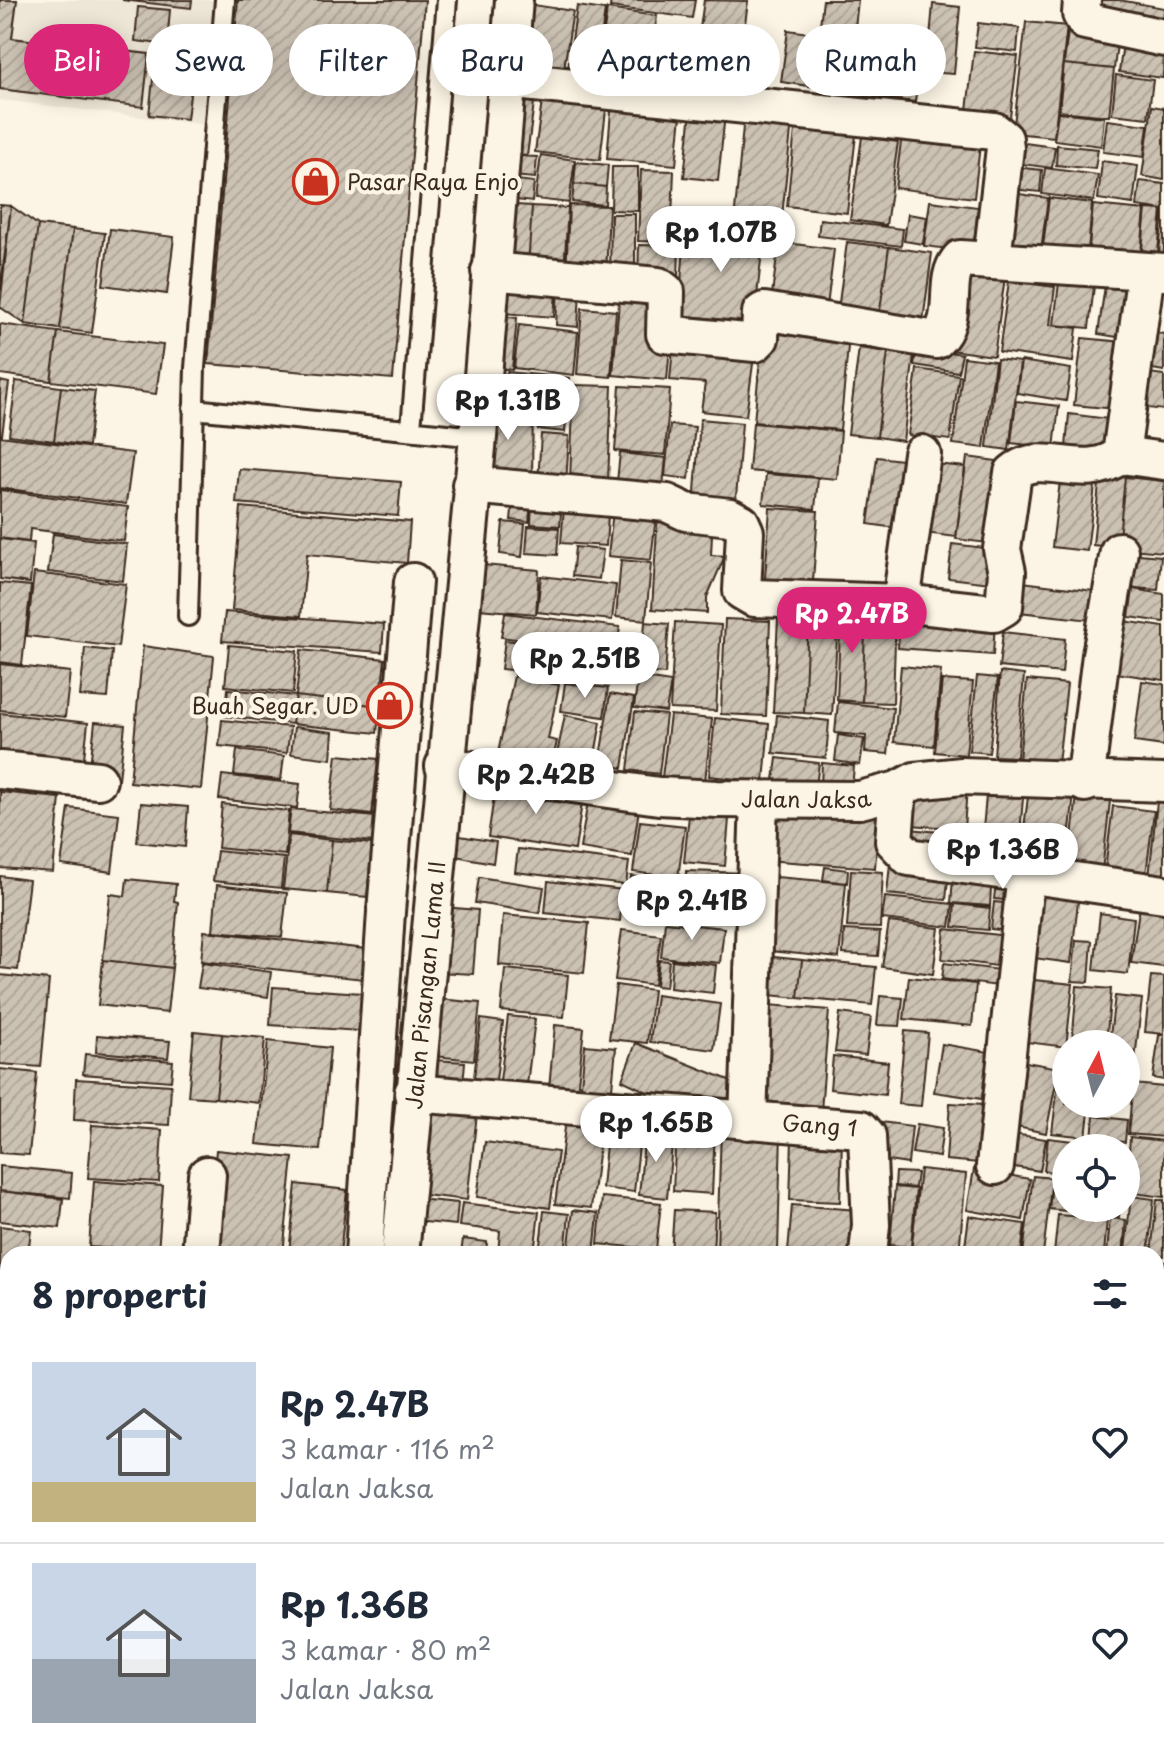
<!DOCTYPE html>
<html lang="id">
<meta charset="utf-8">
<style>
body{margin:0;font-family:"Playpen Sans",sans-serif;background:#f2f2f3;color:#1f2937;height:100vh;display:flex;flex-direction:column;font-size:30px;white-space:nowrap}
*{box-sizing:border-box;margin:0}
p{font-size:26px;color:#747a83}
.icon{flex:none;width:44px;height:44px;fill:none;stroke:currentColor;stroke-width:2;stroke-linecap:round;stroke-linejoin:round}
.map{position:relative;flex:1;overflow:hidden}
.drawer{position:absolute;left:0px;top:1246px;width:1164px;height:514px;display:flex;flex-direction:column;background:#fff;border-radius:24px 24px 0 0;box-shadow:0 4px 20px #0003}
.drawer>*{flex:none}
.guide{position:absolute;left:24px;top:24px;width:1116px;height:72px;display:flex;gap:16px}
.needle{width:52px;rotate:7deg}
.buttons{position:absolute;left:1052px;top:1030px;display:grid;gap:16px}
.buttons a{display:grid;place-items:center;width:88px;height:88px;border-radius:50%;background:#fff;box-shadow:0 4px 20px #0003;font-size:40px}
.price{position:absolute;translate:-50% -68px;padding:0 18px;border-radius:28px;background:#fff;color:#222;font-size:26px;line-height:52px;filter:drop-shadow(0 2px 4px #0008)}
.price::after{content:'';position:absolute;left:50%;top:48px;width:24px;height:18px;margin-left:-12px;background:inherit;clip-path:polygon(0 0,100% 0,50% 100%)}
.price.selected{background:#db2777;color:#fff}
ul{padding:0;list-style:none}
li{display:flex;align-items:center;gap:24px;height:200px;padding:0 32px}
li+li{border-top:2px solid #e0e1e3}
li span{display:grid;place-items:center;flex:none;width:224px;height:160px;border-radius:0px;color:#555}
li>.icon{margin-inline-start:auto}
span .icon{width:96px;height:96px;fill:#fffc;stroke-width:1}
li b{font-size:34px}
h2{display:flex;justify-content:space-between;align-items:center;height:96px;padding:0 32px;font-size:34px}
.tag{padding:0 28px;border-radius:36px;background:#fff;box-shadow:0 4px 20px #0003;font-size:28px;line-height:72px}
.tag.selected{background:#db2777;color:#fff}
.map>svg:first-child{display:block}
.built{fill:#eee6d6}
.building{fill:url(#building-hatch);stroke:#3b2a1e;stroke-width:2}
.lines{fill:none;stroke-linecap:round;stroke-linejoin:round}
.service-casing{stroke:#3b2a1e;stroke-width:24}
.minor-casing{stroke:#3b2a1e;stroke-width:42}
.tertiary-casing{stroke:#3b2a1e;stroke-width:50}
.service{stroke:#fcf5e5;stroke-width:18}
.minor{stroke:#fcf5e5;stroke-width:36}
.tertiary{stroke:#fcf5e5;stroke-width:44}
.labels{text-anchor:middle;stroke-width:8;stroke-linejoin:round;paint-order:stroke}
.poi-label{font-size:22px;fill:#3b2a1e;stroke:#fcf5e5;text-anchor:start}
.street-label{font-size:22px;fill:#3b2a1e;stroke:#fcf5e5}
</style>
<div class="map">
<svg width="1164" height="1759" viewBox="0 0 1164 1759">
<defs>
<pattern id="building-hatch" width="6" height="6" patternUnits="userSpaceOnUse" patternTransform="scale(2)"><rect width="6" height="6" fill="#ccc2b3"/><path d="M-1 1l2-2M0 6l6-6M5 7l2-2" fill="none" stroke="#b0a79a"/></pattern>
</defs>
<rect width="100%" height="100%" fill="#fcf5e5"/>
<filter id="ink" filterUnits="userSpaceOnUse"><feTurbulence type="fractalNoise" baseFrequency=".0125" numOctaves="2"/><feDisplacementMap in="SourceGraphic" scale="16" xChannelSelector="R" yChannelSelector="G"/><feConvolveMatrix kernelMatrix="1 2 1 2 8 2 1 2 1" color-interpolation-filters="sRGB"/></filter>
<g filter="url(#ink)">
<!-- built -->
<path class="built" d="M0 0H221L208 125 0 100Z
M0 1735 8 1736V1752H283L399 1759H0Z"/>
<!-- building -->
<path class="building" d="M0 0H17L12 38 149 54 143 107 0 89Z
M122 0H192L191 8Z
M238 0H425L393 379 208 364Z
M611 0H695L692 18 610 7Z
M704 0 748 1 736 92 692 86Z
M823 0H858L855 28 820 25Z
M1087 0H1119L1164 8V33L1084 19Z
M520 3 573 11 562 81 509 72Z
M933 4 960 7 954 74 927 72Z
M577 6 605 10 596 72 568 68Z
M138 7 170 10 167 45 135 41Z
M607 9 657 16 648 80 598 74Z
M1026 22 1067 26 1054 137 1013 133Z
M1069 22 1119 27 1114 69 1064 64Z
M978 23 1019 28 1017 52 975 47Z
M788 30 823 35 816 87 781 82Z
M825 35 850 39 843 91 818 87Z
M852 35 889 38 883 98 847 94Z
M1124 36 1164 42 1163 78 1119 72Z
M891 39 922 42 915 102 885 98Z
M974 51 1018 56 1009 125 966 119Z
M156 52 195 56 187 119 149 115Z
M1064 64 1114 69 1109 116 1059 111Z
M1116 75 1153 80 1148 118 1112 114Z
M510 92 535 95 527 156 503 153Z
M543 94 607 102 600 160 535 152Z
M612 99 682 105 676 165 607 159Z
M1152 106 1164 108V180L1142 176Z
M691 111 725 114 718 181 684 177Z
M1058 112 1104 117 1101 146 1054 140Z
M744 116 792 121 781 226 734 222Z
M796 120 857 126 847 213 787 206Z
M1107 120 1148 125 1144 157 1103 152Z
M903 126 981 136 974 198 895 188Z
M862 137 898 142 886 225 850 220Z
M1017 142 1055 147 1052 168 1014 163Z
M1057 145 1098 149 1095 169 1056 165Z
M500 155 537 157 535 178 499 175Z
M541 155 575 160 569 203 535 199Z
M1102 161 1138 166 1133 204 1098 199Z
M576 162 608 165 606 187 574 184Z
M612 167H638V211L611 210Z
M1014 167 1042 170 1040 192 1012 189Z
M1045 168 1098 175 1094 201 1042 194Z
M641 170 674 171 671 242 638 241Z
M501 178 534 182 532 202 499 198Z
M1140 181 1164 184V210L1137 206Z
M574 184 606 187 605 205 572 202Z
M1012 193 1048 198 1040 258 1003 253Z
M1049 198 1092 203 1088 252 1043 247Z
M930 201 978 207 973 252 924 246Z
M499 204 532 206 528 268 495 266Z
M0 205 11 206 0 291Z
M569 205 609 206 606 278 566 277Z
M1093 205 1145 210 1140 263 1088 258Z
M11 206 38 225 25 324 0 307Z
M532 206 568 208 564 271 528 268Z
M1146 209 1162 210 1158 252 1142 250Z
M1163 211H1164V264H1158Z
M611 214H635V277H610Z
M908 214 927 217 923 244 904 241Z
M820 219 903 229 901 246 818 236Z
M38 225 73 229 60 329 25 324Z
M686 226 764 233 754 323 678 315Z
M73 229 105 233 92 333 60 329Z
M110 229 174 237 167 294 103 285Z
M779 242 834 249 826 315 770 309Z
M847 242 889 247 878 324 837 318Z
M639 245 679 246 678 279 638 277Z
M889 247 932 253 922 329 878 324Z
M1061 265 1096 269 1089 328 1054 325Z
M961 271 1005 277 994 356 950 350Z
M1107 272 1133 276 1124 338 1098 334Z
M1009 281 1055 287 1050 325 1077 328 1073 362 999 352Z
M493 286 556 292 554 317 491 312Z
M558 288 580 290 578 327 556 325Z
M619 302 660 306 670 346 667 380 613 375Z
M582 308 616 311 611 377 577 374Z
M492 315 517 318 512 370 487 367Z
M0 324 58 332 51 381 0 374Z
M519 325 578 332 574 375 514 368Z
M763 327 849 336 840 430 754 422Z
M58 332 163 345 156 394 51 381Z
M1156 333 1164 334V371L1152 369Z
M1082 338 1123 342 1116 409 1074 405Z
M917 347 962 354 958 372 914 365Z
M673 348 755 349 746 416 701 411 705 383 670 380Z
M859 348 888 352 877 437 848 434Z
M888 352 914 355 903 441 877 437Z
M964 357 995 361 984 448 953 444Z
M997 359 1020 362 1009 450 987 447Z
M1021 361 1071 369 1066 401 1017 393Z
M917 369 959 375 950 440 908 435Z
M486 371 505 374 502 401 483 399Z
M1135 371 1164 375V410L1130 406Z
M507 372 570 378 565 432 538 429 541 400 505 397Z
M0 381 9 383 2 435H0Z
M16 381 61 387 54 441 9 435Z
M574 385 612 386 608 481 570 479Z
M620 386 670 389 665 455 615 451Z
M61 387 95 391 88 446 54 441Z
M1016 401 1059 406 1054 448 1011 443Z
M484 404 533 405 532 479H483Z
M1069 414 1117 420 1114 453 1066 447Z
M700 419 742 423 735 511 694 507Z
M753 423 841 431 837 479 749 471Z
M670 425 695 427 689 479 665 476Z
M541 434 569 436 566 484 538 482Z
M0 436 133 453 126 504 0 488Z
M620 453 666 458 662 496 616 491Z
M877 457 919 462 909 530 868 524Z
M967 457 1012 463 1002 545 956 539Z
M925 463 965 467 956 537 916 532Z
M239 469 401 482 398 516 236 503Z
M1061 473 1096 478 1087 551 1052 547Z
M766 474 818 478 815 509 763 504Z
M1100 474 1125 477 1118 548 1093 545Z
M1125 477 1164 481V552L1118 548Z
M0 490 128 507 124 541 30 529 29 542 0 538Z
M565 496 609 499 606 546 561 543Z
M532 498 562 500 560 526 531 524Z
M513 500 531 502 529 522 511 520Z
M614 502 657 507 651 560 608 556Z
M241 507 410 522 407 563 307 554 301 616 232 610Z
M770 508 818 511 812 595 764 592Z
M658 512 713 515 711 555 725 556 707 597V613L652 609Z
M503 522 525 524 522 557 500 554Z
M528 526 559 528 557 555 526 553Z
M53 534 127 544 123 581 48 572Z
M0 539 34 543 30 583 0 579Z
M952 544 994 549 990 583 948 578Z
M575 547 603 550 599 579 572 576Z
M1127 553 1161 556 1158 590 1124 587Z
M621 560 651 563 646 620 616 617Z
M472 564 539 570 536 614 467 608Z
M34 573 126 584 118 647 27 636Z
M541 576 616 585 612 620 537 612Z
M1014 581 1095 591 1091 620 1010 611Z
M0 583 31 586 22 665 0 662Z
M1133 589 1164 594V622L1129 617Z
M841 608 866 609 862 702 837 700Z
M866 609 896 610 893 703 862 702Z
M225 612 384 624 382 652 222 641Z
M505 613 620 627 613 676 577 671 580 648 501 637Z
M900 616 995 622 993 655 898 648Z
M725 619 770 621 766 716 721 714Z
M778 619 808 621 804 713 773 712Z
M1110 619 1164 627V680L1102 671Z
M808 621 838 622 832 715 804 713Z
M645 622 669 624 665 674 641 672Z
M675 622 721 625 716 711 670 709Z
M1003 632 1065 639 1062 673 999 667Z
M505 640 577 649 574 678 501 669Z
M229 645 297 651 293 693 225 686Z
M143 646 214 656 201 789 130 782Z
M85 648 112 651 108 698 80 696Z
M301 650 385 659 380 706 296 696Z
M0 664 70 672 65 717 0 710Z
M901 666 941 670 934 746 894 742Z
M1000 672 1024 675 1017 757 994 756Z
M514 676 559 685 548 739 557 741 552 764 498 753Z
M977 676 998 678 989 753 969 751Z
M638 677 671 682 666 712 634 708Z
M942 680 973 682 966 755 935 752Z
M1027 680 1067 684 1058 764 1019 760Z
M1142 681 1164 684V746L1134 742Z
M565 683 608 688 604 717 561 711Z
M228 689 296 696 292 724 225 716Z
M610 694 634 698 623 768 599 764Z
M296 696 380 706 377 733 292 724Z
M838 702 893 708 888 754 865 752 866 736 835 733Z
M635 712 666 715 659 774 628 770Z
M0 713 88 723 82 775 0 765Z
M565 715 601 722 592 771 555 764Z
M670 715 712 719 705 781 662 777Z
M777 715 829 721 826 758 773 753Z
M715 718 769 724 764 782 709 776Z
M222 720 290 727 287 753 219 746Z
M95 722 125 725 119 779 89 775Z
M294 727 333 732 331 759 291 754Z
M838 735 864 739 860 765 835 761Z
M237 750 284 756 281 780 234 775Z
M337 755 378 759 372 815 330 810Z
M777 758 819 763 816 786 774 780Z
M822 763 854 766 852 789 821 786Z
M222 775 300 784 297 808 219 799Z
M496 783 583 796 575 850 488 837Z
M913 783 967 787 964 829 911 825Z
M987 784 1024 787 1020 833 983 830Z
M1078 788 1111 792 1101 880 1067 876Z
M1029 789 1074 794 1065 873 1019 867Z
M0 792 60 798 53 872 0 868Z
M589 795 640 802 632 856 580 848Z
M1157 801 1164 802V888L1148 887Z
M141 803 188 807 185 847 137 842Z
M222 804 289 811 285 855 218 848Z
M768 805 879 814 875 868 765 860Z
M1113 806 1154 811 1145 882 1104 877Z
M69 808 119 814 112 872 61 865Z
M291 809 376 817 373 842 288 833Z
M689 815 729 819 725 866 684 862Z
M640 821 685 826 678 878 633 872Z
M900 828 958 834 956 852 898 847Z
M961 831 1020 840 1016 866 957 857Z
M289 835 332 840 327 893 283 889Z
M454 835 496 842 493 863 450 855Z
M332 840 372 844 367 897 327 893Z
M518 849 629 862 626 885 515 872Z
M217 851 284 858 281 888 213 881Z
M890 863 949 869 946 900 887 894Z
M954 866 992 869 990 906 951 903Z
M825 867 848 870 847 883 823 880Z
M851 870 883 872 880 928 847 927Z
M686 871 748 873 747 919 684 917Z
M997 874 1017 901 994 899Z
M0 876 29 880 18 970 0 968Z
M631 876 681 882 679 899 652 896 649 918 626 915Z
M479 877 544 887 540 913 475 903Z
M776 877 846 883 839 958 770 951Z
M127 879 176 884 174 901 178 902 172 968 103 960 110 894 125 896Z
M548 881 623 890 620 921 545 913Z
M217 885 287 893 282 937 213 931Z
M1028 887 1079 893 1071 963 1019 956Z
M885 897 953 904 950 927 882 919Z
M1141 897 1164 900V967L1131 963Z
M994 902 1012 904 1009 931 991 929Z
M955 904 990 908 988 930 953 927Z
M442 907 478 910 473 974 437 972Z
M1100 913 1134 918 1128 974 1094 970Z
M503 915 589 923 584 973 499 965Z
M665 922 724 928 720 963 661 957Z
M889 922 939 928 933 974 882 967Z
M945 929 1008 936 1004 967 942 959Z
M622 930 661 935 654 985 615 980Z
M844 930 880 932 878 956 843 954Z
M204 931 366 949 363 979 201 961Z
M1076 940 1092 941 1089 982 1072 981Z
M764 956 802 960 798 998 760 994Z
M103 960 172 968 167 1013 98 1005Z
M659 960 669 961 666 987 656 986Z
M672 960 716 965 713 993 670 988Z
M802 960 876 967 872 1005 798 998Z
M202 963 271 972 268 997 198 988Z
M944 963 1000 970 998 986 942 979Z
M505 969 568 975 564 1017 501 1011Z
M0 975 49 980 41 1067 0 1064Z
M1151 976 1164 977V1034L1145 1032Z
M909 977 976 984 972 1026 904 1019Z
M1024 979 1073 984 1066 1047 1018 1041Z
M616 985 653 990 647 1043 609 1039Z
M1077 986 1111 989 1106 1044H1072Z
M273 987 362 993 360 1031 270 1025Z
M656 995 720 1004 714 1050 650 1042Z
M880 996 903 998 900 1026 877 1025Z
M1115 996 1142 999 1134 1068 1126 1067V1044H1109Z
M429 998 480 1003 474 1060 423 1055Z
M768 1005 829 1010 821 1111 760 1106Z
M840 1013 871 1017 866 1055 835 1052Z
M508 1016 535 1019 526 1093 499 1089Z
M481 1019 503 1022 494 1097 472 1094Z
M555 1025 584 1028 576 1102 548 1099Z
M194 1031 222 1034 216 1098 188 1096Z
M905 1031 928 1033 921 1106 898 1104Z
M222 1034 265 1038 259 1103 216 1098Z
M97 1035 170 1041 168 1058 96 1052Z
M1159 1035H1164V1080L1153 1078Z
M268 1041 330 1048 320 1150 257 1144Z
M636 1043 739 1084 736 1114 685 1110 622 1080Z
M942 1044 989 1052 982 1099 934 1092Z
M585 1045 616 1048 611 1099 580 1096Z
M85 1054 173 1061 171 1081 83 1074Z
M833 1056 888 1062 885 1095 830 1089Z
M434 1060 465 1062 462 1096 430 1093Z
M1015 1060 1059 1068 1046 1133 1002 1124Z
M0 1069 37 1073 29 1155 0 1153Z
M1059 1076 1066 1077V1104H1090L1086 1137 1052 1133Z
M76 1079 171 1085 169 1125 74 1120Z
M1133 1084 1164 1087V1137L1128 1134Z
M950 1103 983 1105 979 1163 946 1160Z
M425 1108 477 1114 467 1200 416 1194Z
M1094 1116 1127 1120 1125 1142 1092 1139Z
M566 1120 602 1124 591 1208 555 1204Z
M873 1121 912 1126 908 1164 868 1158Z
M917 1124 943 1128 939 1157 912 1153Z
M92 1125 162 1130 159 1182 88 1178Z
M676 1129 715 1130 712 1194 673 1191Z
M721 1129 781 1130 778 1252 717 1251Z
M645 1131 673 1134 667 1198 639 1195Z
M1000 1132 1046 1139 1040 1171 995 1164Z
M607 1133 640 1136 634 1192 602 1188Z
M1130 1137 1164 1141V1197L1126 1192Z
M1048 1138 1123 1147V1148H1066V1174L1044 1171Z
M792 1139 842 1140 840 1202 790 1200Z
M485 1142 558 1152 550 1208 477 1197Z
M216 1150 293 1158 283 1254H206Z
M0 1166 72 1173 70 1198 0 1191Z
M920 1169 966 1174 959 1254H911Z
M974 1169 1030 1179 1023 1220 967 1210Z
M896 1172 917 1173 915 1188 895 1186Z
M1053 1175 1066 1177V1208H1120L1119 1217 1049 1209Z
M1033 1176 1052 1178 1043 1254H1023Z
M94 1181 163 1186 158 1252 89 1247Z
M296 1184 347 1190 340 1254 289 1253Z
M895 1187 916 1189 911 1247 890 1245Z
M0 1191 63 1199 60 1228 0 1221Z
M1131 1196 1154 1199 1148 1253 1125 1251Z
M602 1197 661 1203 656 1249 598 1244Z
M417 1199 458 1203 456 1225 414 1221Z
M1157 1200H1164V1256L1151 1254Z
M462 1203 539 1212 534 1254H498L500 1231 459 1226Z
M792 1205 858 1210 854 1254 788 1252Z
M573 1210 598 1213 594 1254H568Z
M674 1210 715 1212 713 1254H671Z
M544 1211 569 1214 565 1254H539Z
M1058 1215 1107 1219 1104 1254H1054Z
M969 1216 1025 1224 1021 1254H964Z
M1110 1218 1126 1220 1123 1254H1107Z
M0 1226 31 1230 28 1254H8V1294L0 1293Z
M463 1239 487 1242 486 1254H461Z
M1156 1261H1164V1298L1156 1297Z
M1156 1301 1164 1302V1360L1156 1359Z
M0 1304 8 1305V1332L0 1331Z
M0 1334H8V1348L0 1347Z
M0 1351 8 1352V1383L0 1382Z
M0 1384 8 1385V1416L0 1415Z
M1156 1390 1164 1392V1459L1156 1457Z
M0 1454H8V1581H0Z
M1156 1463 1164 1464V1527L1156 1526Z
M1156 1539 1161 1540 1156 1590Z
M1163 1563H1164V1608L1157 1607Z
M1156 1620 1164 1621V1642L1156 1641Z
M1156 1644 1164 1645V1710L1156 1709Z
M1156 1720 1164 1721V1759L1120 1758 1121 1752H1156Z
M986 1752H1034L1033 1758Z
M1054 1752H1115L1114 1759H1086Z"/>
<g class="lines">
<defs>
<path id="service" d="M193 409 478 437
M411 428 447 0
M188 616 195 368 225 0"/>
<g id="minor">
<path d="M1082 0 1081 14 1085 21 1164 38"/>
<path d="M506 80 994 131 1004 139 1005 148 992 259"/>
<path d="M490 271 658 286 666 292 665 334 755 343 760 338 761 313 764 311 936 340C960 318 941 281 960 259L1164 272"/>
<path d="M1146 271 1121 455 1164 461"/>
<path d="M471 485 667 503 686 512 730 517 741 523 745 532 742 591 754 598 901 603 994 613 1004 607 1007 572 1002 549 1013 473C1042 447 1083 484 1121 455"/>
<path d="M901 603 922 454"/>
<path id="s1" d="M444 766 659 796 717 799 860 800 898 790 915 781 962 776 1164 783"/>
<path d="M0 770 98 780"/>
<path d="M1085 783 1101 655 1119 551"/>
<path d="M898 790 894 841 909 857 1164 894"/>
<path id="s2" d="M413 1093 861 1129 867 1136 871 1225 868 1254"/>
<path d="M748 1121 759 800"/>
<path d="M995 1166 1026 873"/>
<path d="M201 1254 207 1175"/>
<path d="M364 1254 386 912 413 582"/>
<path id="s3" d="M400 1254 478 437 514 0"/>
<path d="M1156 1386 1164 1388"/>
</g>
<path id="tertiary" d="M0 1728 8 1729
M526 1752 629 1759"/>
</defs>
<!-- service casing -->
<use href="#service" class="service-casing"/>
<!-- minor casing -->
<use href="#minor" class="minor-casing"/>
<!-- tertiary casing -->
<use href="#tertiary" class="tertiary-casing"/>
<!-- service -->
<use href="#service" class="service"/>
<!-- minor -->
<use href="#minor" class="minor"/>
<!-- tertiary -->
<use href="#tertiary" class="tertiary"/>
</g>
</g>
<!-- icons -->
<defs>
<symbol id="shop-ring" viewBox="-11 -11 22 22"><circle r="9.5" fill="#fcf5e5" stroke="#c8321e" stroke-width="1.5"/><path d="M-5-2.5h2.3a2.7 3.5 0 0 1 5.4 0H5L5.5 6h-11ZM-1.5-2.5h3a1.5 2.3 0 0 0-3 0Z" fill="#c8321e"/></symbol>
</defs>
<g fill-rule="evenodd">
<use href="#shop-ring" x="290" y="156" width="51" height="51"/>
<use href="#shop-ring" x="364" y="680" width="51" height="51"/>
</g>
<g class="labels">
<!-- poi labels -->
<g class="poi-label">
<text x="347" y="190">Pasar Raya Enjo</text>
<text x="359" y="714" text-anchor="end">Buah Segar. UD</text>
</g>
<!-- street labels -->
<g class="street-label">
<text dy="8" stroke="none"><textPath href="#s1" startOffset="364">Jalan Jaksa</textPath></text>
<text dy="8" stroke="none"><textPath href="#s3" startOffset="270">Jalan Pisangan Lama II</textPath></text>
<text dy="8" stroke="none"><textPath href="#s2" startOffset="408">Gang 1</textPath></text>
</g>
</g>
</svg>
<div class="buttons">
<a><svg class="needle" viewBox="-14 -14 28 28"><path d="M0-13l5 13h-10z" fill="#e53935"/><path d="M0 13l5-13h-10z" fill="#747a83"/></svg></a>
<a><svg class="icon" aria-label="locate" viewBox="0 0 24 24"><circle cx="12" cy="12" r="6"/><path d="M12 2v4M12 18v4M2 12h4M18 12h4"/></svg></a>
</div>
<b class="price" style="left:721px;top:274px">Rp 1.07B</b>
<b class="price" style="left:508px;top:442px">Rp 1.31B</b>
<b class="price selected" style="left:852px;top:655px">Rp 2.47B</b>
<b class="price" style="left:585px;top:700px">Rp 2.51B</b>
<b class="price" style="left:536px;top:816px">Rp 2.42B</b>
<b class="price" style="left:1003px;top:891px">Rp 1.36B</b>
<b class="price" style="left:692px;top:942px">Rp 2.41B</b>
<b class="price" style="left:656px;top:1164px">Rp 1.65B</b>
<div class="guide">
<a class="tag selected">Beli</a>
<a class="tag">Sewa</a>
<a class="tag">Filter</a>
<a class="tag">Baru</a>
<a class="tag">Apartemen</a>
<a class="tag">Rumah</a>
</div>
<section class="drawer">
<h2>8 properti<svg class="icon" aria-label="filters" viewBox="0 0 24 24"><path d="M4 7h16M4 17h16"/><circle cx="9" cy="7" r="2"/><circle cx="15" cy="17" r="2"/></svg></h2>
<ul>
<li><span style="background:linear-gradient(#c9d6e8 75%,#c2b280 0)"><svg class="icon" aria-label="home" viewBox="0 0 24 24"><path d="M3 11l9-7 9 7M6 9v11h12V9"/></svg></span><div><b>Rp 2.47B</b><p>3 kamar · 116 m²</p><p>Jalan Jaksa</p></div><svg class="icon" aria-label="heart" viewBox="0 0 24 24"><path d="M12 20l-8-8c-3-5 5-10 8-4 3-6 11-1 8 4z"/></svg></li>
<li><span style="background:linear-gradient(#c9d6e8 60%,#9aa5b1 0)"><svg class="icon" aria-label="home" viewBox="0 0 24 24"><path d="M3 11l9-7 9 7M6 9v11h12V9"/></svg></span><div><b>Rp 1.36B</b><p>3 kamar · 80 m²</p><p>Jalan Jaksa</p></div><svg class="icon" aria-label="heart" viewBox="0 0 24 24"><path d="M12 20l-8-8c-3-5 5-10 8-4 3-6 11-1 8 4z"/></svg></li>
</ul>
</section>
</div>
